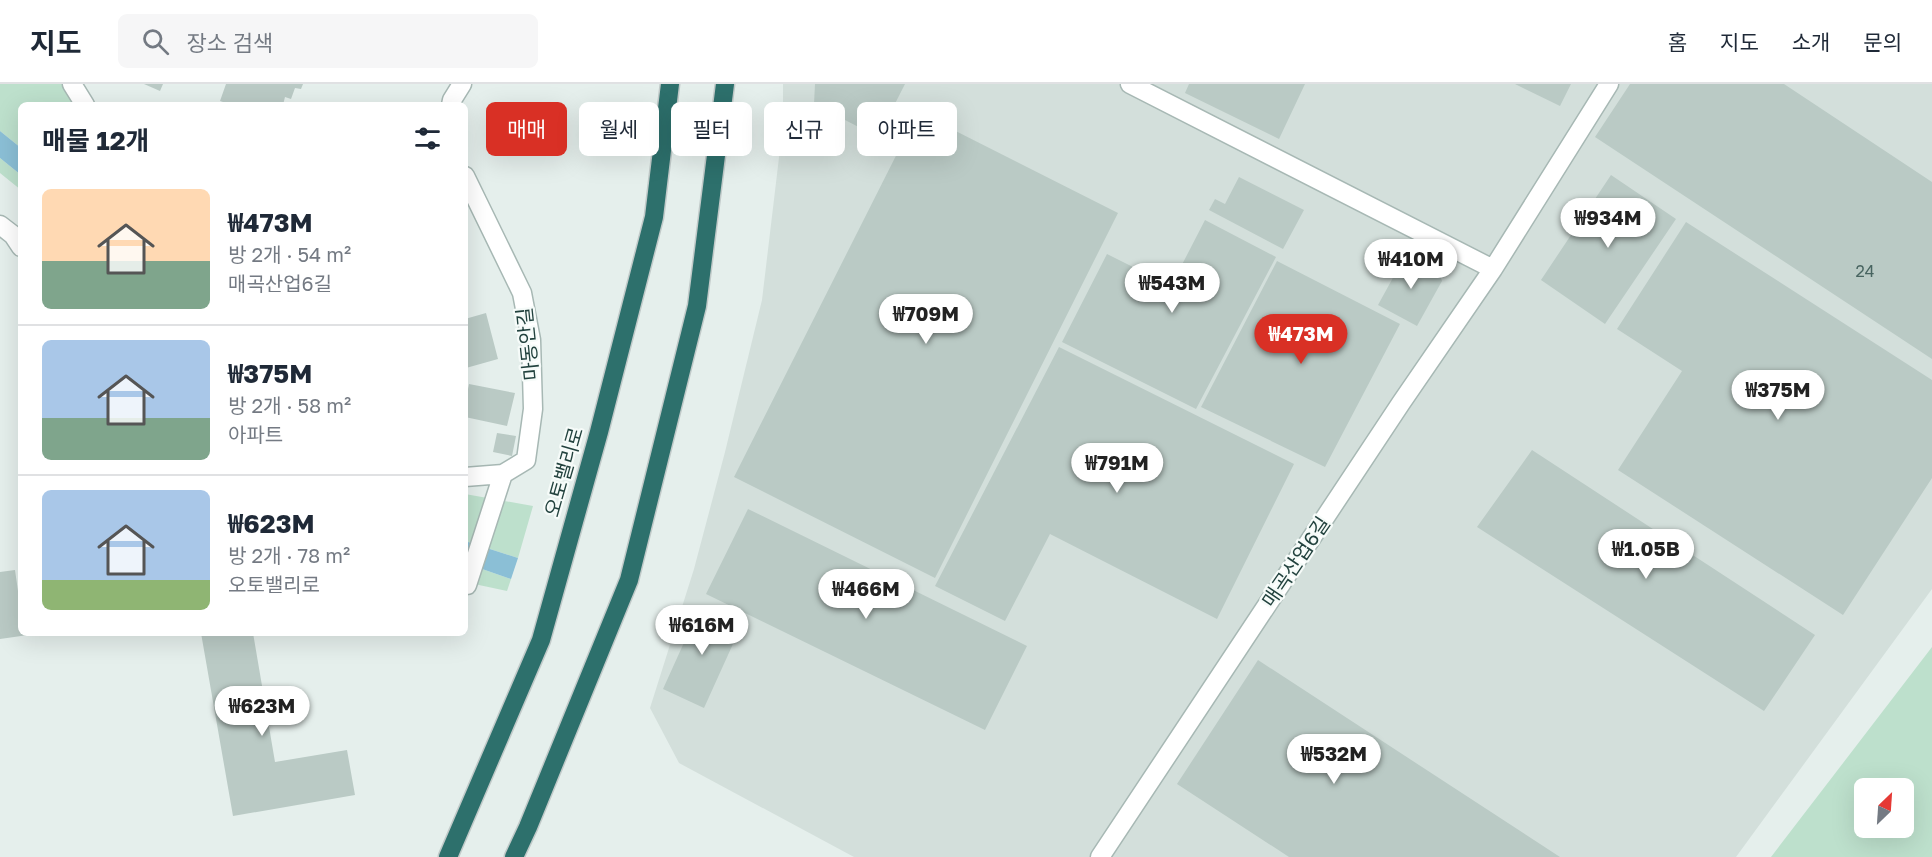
<!DOCTYPE html>
<html lang="ko">
<meta charset="utf-8">
<style>
body{margin:0;font-family:"Golos Text","Noto Sans KR",sans-serif;background:#f6f6f7;color:#1f2937;height:100vh;display:flex;flex-direction:column;font-size:22px;white-space:nowrap}
*{box-sizing:border-box;margin:0}
p{font-size:20px;color:#747a83}
.icon{flex:none;width:33px;height:33px;fill:none;stroke:currentColor;stroke-width:2;stroke-linecap:round;stroke-linejoin:round}
.map{position:relative;flex:1;overflow:hidden}
.sheet{position:absolute;left:18px;top:18px;width:450px;height:534px;display:flex;flex-direction:column;background:#fff;border-radius:9px;box-shadow:0 6px 24px #0002}
.sheet>*{flex:none}
.top-card{position:absolute;left:486px;top:18px;width:570px;height:54px;display:flex;gap:12px}
.needle{width:39px;rotate:25deg}
.fabs{position:absolute;left:1854px;top:694px;display:grid;gap:12px}
.fabs a{display:grid;place-items:center;width:60px;height:60px;border-radius:9px;background:#fff;box-shadow:0 6px 24px #0002;font-size:30px}
.price{position:absolute;translate:-50% -51px;padding:0 14px;border-radius:21px;background:#fff;color:#222;font-size:20px;line-height:39px;filter:drop-shadow(0 2px 3px #0008)}
.price::after{content:'';position:absolute;left:50%;top:36px;width:18px;height:14px;margin-left:-9px;background:inherit;clip-path:polygon(0 0,100% 0,50% 100%)}
.price.on{background:#d93025;color:#fff}
ul{padding:0;list-style:none}
li{display:flex;align-items:center;gap:18px;height:150px;padding:0 24px}
li+li{border-top:2px solid #e0e1e3}
li span{display:grid;place-items:center;flex:none;width:168px;height:120px;border-radius:9px;color:#555}
li>.icon{margin-inline-start:auto}
span .icon{width:72px;height:72px;fill:#fffc;stroke-width:1}
li b{font-size:26px}
h2{display:flex;justify-content:space-between;align-items:center;height:72px;padding:0 24px;font-size:26px}
.tag{padding:0 21px;border-radius:9px;background:#fff;box-shadow:0 6px 24px #0002;font-size:21px;line-height:54px}
.tag.on{background:#d93025;color:#fff}
header{display:flex;align-items:center;gap:36px;box-sizing:border-box;height:84px;padding:0 30px;background:#fff;border-bottom:2px solid #e0e1e3}
header strong{font-size:28px}
nav{display:flex;gap:33px;margin-inline-start:auto;font-size:21px}
.search{width:420px;height:54px;background:#f6f6f7;display:flex;align-items:center;gap:15px;box-sizing:border-box;padding:0 21px;border-radius:9px;color:#747a83;font-size:22px}
.map>svg:first-child{display:block}
.built{fill:#d3dfdb}
.green{fill:#bde0cc;fill-rule:evenodd}
.water{fill:#8bbfd6}
.building{fill:#bacac5}
.lines{fill:none;stroke-linecap:round;stroke-linejoin:round}
.minor-casing{stroke:#a7b8b4;stroke-width:21}
.highway-casing{stroke:#c1cac9;stroke-width:21}
.minor{stroke:#fff;stroke-width:18}
.highway{stroke:#2d706c;stroke-width:18}
.labels{text-anchor:middle;stroke-width:4.5;stroke-linejoin:round;paint-order:stroke}
.number-label{font-size:16px;fill:#486460}
.street-label{font-size:20px;fill:#22423e;stroke:#f6fbf9}
</style>
<header>
<strong>지도</strong>
<div class="search"><svg class="icon" aria-label="search" viewBox="0 0 24 24"><circle cx="10" cy="10" r="6"/><path d="M15 15l6 6"/></svg>장소 검색</div>
<nav><a>홈</a><a>지도</a><a>소개</a><a>문의</a></nav>
</header>
<div class="map">
<svg width="1932" height="773" viewBox="0 0 1932 773">
<rect width="100%" height="100%" fill="#e5efec"/>
<!-- built -->
<path class="built" d="M783 0H1932V505L1736 773H854L679 679 650 624 694 485 725 368 762 216 783 40Z"/>
<!-- green -->
<path class="green" d="M0 0H62L75 21H21V64L0 47Z
M0 74 21 91V106L0 89Z
M465 410 533 422 518 474 465 457Z
M465 479 511 495 507 507 465 498Z
M1932 563V773H1771ZM1864 705H1904V744H1864Z"/>
<!-- water -->
<path class="water" d="M0 47 21 64V91L0 74Z
M465 457 518 474 511 495 465 479Z"/>
<!-- building -->
<path class="building" d="M144 0H163L160 7Z
M226 0H303L301 5 295 4 291 15 285 13 283 21H232L220 17Z
M815 0H905L878 53 814 20Z
M1189 0H1305L1279 55 1185 9Z
M1515 0H1571L1560 22Z
M1630 0H1784L1932 98V275L1595 53Z
M918 28 1118 129 935 494 734 393Z
M1611 91 1676 135 1605 240 1541 196Z
M1239 93 1304 126 1283 165 1209 126 1215 115 1225 120Z
M1205 136 1276 173 1196 325 1062 258 1107 170 1171 202Z
M1686 138 1932 296V394L1843 531 1618 386 1682 287 1617 245Z
M1406 170 1439 188 1442 197 1417 242 1378 221Z
M1277 177 1400 240 1325 383 1201 323Z
M486 229 498 275 466 284 465 235Z
M1059 263 1294 380 1217 535 1050 450 1005 537 935 502Z
M469 300 515 309 507 342 465 333V320Z
M497 349 516 352 512 372 493 368Z
M1532 366 1815 551 1764 627 1477 443Z
M748 425 1027 562 985 646 706 510Z
M15 486 18 507H21V549H35V550L0 555V488Z
M701 521 742 540 704 624 663 605Z
M201 549H253L275 678 347 666 355 711 233 732Z
M1258 576 1560 773H1289L1177 700Z"/>
<g class="lines">
<defs>
<path id="minor" d="M72 0 85 21
M1130 0 1493 185
M451 21 452 16 462 0
M465 92 522 209 531 256 533 325 526 376 503 390 465 393
M0 141 13 151 21 163
M465 501H467L503 390
M1100 773 1401 319 1493 185 1609 0"/>
<path id="highway" d="M448 773 541 556 599 348 654 133 670 0
M514 773 528 743 629 496 697 222 725 0"/>
</defs>
<!-- minor casing -->
<use href="#minor" class="minor-casing"/>
<!-- highway casing -->
<use href="#highway" class="highway-casing"/>
<!-- minor -->
<use href="#minor" class="minor"/>
<!-- highway -->
<use href="#highway" class="highway"/>
</g>
<g class="labels">
<!-- number labels -->
<g class="number-label">
<text x="1865" y="193">24</text>
</g>
<!-- street labels -->
<g class="street-label">
<text transform="translate(528 260) rotate(-96)" y="7">마동안길</text>
<text transform="translate(564 388) rotate(-74)" y="7">오토밸리로</text>
<text transform="translate(1296 478) rotate(-56)" y="7">매곡산업6길</text>
</g>
</g>
</svg>
<div class="fabs">
<a><svg class="needle" viewBox="-14 -14 28 28"><path d="M0-13l5 13h-10z" fill="#e53935"/><path d="M0 13l5-13h-10z" fill="#747a83"/></svg></a>
</div>
<b class="price" style="left:1608px;top:165px">₩934M</b>
<b class="price" style="left:1411px;top:206px">₩410M</b>
<b class="price" style="left:1172px;top:230px">₩543M</b>
<b class="price" style="left:926px;top:261px">₩709M</b>
<b class="price on" style="left:1301px;top:281px">₩473M</b>
<b class="price" style="left:1778px;top:337px">₩375M</b>
<b class="price" style="left:1117px;top:410px">₩791M</b>
<b class="price" style="left:1646px;top:496px">₩1.05B</b>
<b class="price" style="left:866px;top:536px">₩466M</b>
<b class="price" style="left:702px;top:572px">₩616M</b>
<b class="price" style="left:262px;top:653px">₩623M</b>
<b class="price" style="left:1334px;top:701px">₩532M</b>
<div class="top-card">
<a class="tag on">매매</a>
<a class="tag">월세</a>
<a class="tag">필터</a>
<a class="tag">신규</a>
<a class="tag">아파트</a>
</div>
<section class="sheet">
<h2>매물 12개<svg class="icon" aria-label="filters" viewBox="0 0 24 24"><path d="M4 7h16M4 17h16"/><circle cx="9" cy="7" r="2"/><circle cx="15" cy="17" r="2"/></svg></h2>
<ul>
<li><span style="background:linear-gradient(#ffd9b3 60%,#7fa58c 0)"><svg class="icon" aria-label="home" viewBox="0 0 24 24"><path d="M3 11l9-7 9 7M6 9v11h12V9"/></svg></span><div><b>₩473M</b><p>방 2개 · 54 m²</p><p>매곡산업6길</p></div></li>
<li><span style="background:linear-gradient(#a9c7e8 65%,#7fa58c 0)"><svg class="icon" aria-label="home" viewBox="0 0 24 24"><path d="M3 11l9-7 9 7M6 9v11h12V9"/></svg></span><div><b>₩375M</b><p>방 2개 · 58 m²</p><p>아파트</p></div></li>
<li><span style="background:linear-gradient(#a9c7e8 75%,#8fb573 0)"><svg class="icon" aria-label="home" viewBox="0 0 24 24"><path d="M3 11l9-7 9 7M6 9v11h12V9"/></svg></span><div><b>₩623M</b><p>방 2개 · 78 m²</p><p>오토밸리로</p></div></li>
</ul>
</section>
</div>
